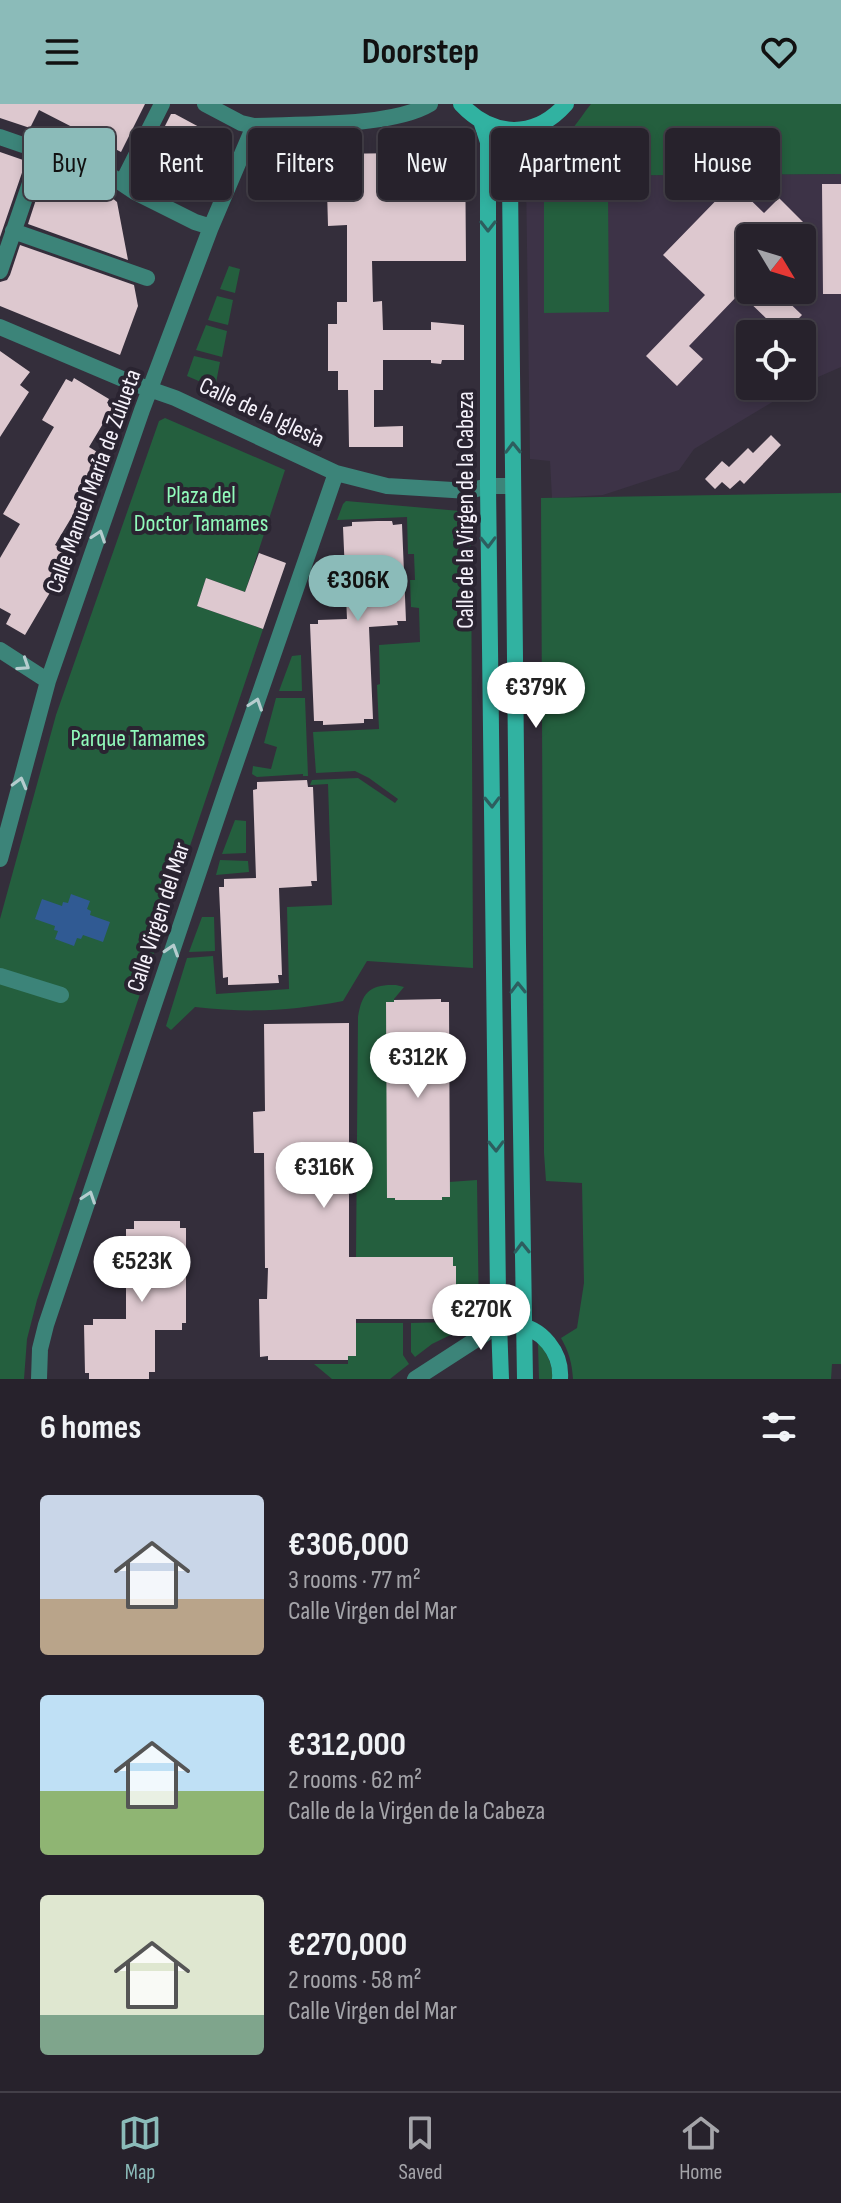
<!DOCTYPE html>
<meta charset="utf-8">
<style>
body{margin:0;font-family:"Sofia Sans Condensed",sans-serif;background:#2f2a34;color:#f1f3f6;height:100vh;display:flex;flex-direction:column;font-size:30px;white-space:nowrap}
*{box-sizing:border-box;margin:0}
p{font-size:26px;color:#a4a4a9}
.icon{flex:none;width:44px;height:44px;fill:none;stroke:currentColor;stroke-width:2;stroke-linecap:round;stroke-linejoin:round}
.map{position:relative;height:1275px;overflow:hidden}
.side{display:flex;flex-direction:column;background:#27222c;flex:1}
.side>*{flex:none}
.guide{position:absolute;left:24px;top:24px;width:794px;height:72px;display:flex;gap:16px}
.needle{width:52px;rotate:128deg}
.tools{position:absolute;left:736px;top:120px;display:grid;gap:16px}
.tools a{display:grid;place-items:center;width:80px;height:80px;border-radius:8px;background:#27222c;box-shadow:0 4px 12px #0003,0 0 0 2px #433f48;font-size:40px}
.price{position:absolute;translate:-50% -68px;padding:0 18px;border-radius:28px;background:#fff;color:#222;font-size:26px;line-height:52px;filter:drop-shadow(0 2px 4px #0008)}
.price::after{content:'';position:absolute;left:50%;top:48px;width:24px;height:18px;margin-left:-12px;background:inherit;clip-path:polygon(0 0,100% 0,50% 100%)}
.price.selected{background:#8bbbb9;color:#111}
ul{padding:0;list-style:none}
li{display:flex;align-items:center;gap:24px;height:200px;padding:0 40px}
li span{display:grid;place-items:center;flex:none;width:224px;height:160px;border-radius:8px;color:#555}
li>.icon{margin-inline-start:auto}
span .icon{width:96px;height:96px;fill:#fffc;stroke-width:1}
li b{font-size:34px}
h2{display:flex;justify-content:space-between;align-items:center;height:96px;padding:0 40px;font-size:34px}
.chip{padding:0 28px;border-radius:8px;background:#27222c;box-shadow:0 4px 12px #0003,0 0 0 2px #433f48;font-size:28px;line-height:72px}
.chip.selected{background:#8bbbb9;color:#111}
header{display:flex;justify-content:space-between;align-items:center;height:104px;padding:0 40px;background:#8bbbb9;color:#111;font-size:36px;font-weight:700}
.dock{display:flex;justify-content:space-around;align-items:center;height:112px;border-top:2px solid #433f48;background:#27222c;font-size:22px;color:#a4a4a9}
.dock a{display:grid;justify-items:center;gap:4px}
.dock .selected{color:#8bbbb9}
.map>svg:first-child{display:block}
.built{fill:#3d3347;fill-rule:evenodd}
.green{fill:#245f3e}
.water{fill:#305a93}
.building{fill:#ddc8cf}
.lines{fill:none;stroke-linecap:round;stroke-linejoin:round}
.street{stroke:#3c8479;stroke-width:16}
.secondary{stroke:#31b2a1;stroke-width:16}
.oneway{stroke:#2d5d5e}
.oneway2{stroke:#b5ccce}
.labels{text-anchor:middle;stroke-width:8;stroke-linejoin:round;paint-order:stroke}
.street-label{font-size:24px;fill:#f6f2fb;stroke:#2a2431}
.park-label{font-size:24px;fill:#91fbbb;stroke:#2a2431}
</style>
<header><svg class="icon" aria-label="menu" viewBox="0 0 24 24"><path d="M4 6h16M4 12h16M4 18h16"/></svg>Doorstep<svg class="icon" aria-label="heart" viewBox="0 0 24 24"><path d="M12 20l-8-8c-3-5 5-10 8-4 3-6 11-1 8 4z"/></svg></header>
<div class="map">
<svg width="841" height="1275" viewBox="0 0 841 1275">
<rect width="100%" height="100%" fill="#342e3b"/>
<!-- built -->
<path class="built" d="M841 70V263L802 280V230H750V282H799L694 345 679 366 603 391 552 394 550 357 530 355 526 72ZM750 134H802V186H750Z"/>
<!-- green -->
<path class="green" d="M591 0H841V70L526 72C538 40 551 46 571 26 578 19 584 8 591 0Z
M544 91H608L609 208 544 209Z
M229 162 240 165 235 189 220 185Z
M217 192 233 196 228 221 208 216Z
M206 221 227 227 222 253 196 246Z
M194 252 220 258 215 284 187 272Z
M165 314 285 366 245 488 206 474 197 502 263 525 37 1196 27 1235 24 1275H0V815L56 611 159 317Z
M841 389V1260H832L831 1275H573C572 1259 569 1248 561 1234L577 1224 584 1179 582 1079 546 1077 544 1049 541 394Z
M346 397 460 407 469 412 471 417 473 864 367 857 343 897C290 907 249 909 195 903L171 926 166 922 187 854 213 852 216 890 289 885 287 803 332 801 328 680 310 681 312 676 358 674 395 699 398 695 369 674 355 667 316 669 313 628 379 625 377 581 380 580 379 541 420 538 419 504 411 503 410 476H415L414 450H408L407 413 337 416 343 400Z
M325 455H334V488L315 487Z
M301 551 302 587H279L292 552Z
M276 594H305L308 672H303V670L257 673 252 670 253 662 271 665 277 643 264 639Z
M235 716 246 717V749L222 750Z
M220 756 248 757 249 768 216 771Z
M202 813H214L215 847 189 848Z
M396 881 404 883 394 895 395 1096H442V1093H450L449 1078 477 1076 479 1217 432 1240 415 1253 411 1248V1219L453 1218V1207L456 1206V1162H453V1153H356L358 913C362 888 370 880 396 881Z
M356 1219H403V1251L409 1260 390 1275H332L314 1260H348V1252Z
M539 1240C548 1250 553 1262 552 1275H539L538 1241Z"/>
<!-- water -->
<path class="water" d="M71 790 90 797 87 805 91 807 90 811 110 818 103 838 83 831 81 835 77 834 74 842 55 835 58 827 54 826 55 822 35 815 42 795 62 802 63 798 68 799Z"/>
<!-- building -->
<path class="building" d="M0 0H145L121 48 39 6 30 24 0 14Z
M171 10H175L227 38 196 98 173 88 141 70Z
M406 32H465L466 157H372L373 198 382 197 383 226H431V218L464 221V256H442L441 260 431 259V256H383V286H374V323L403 322V343H349L348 286H338V267H328V220H337V198H347V121L328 122 326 50 406 49Z
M0 48 26 57 0 133Z
M48 59 93 78 117 98 128 156 28 120Z
M733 79 764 109 779 94 808 123 797 134H750V186H776L802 211 790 223 783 216 775 223 740 189 689 242 703 255 677 282 646 252 705 191 663 151Z
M822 80H841V190H823Z
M20 141 134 181 138 202 120 251 0 202V178L7 176 10 171Z
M0 247 30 268 20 281 29 288 0 333Z
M74 274 109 295 107 299 113 303 89 343 107 354 55 441 72 451 25 531 6 520 11 510 0 504V454L20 420 3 410 54 323 42 316 66 275 72 278Z
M771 331 781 341 744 380 740 376 730 385 722 378 715 385 705 375 722 357 729 363 748 344 753 349Z
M377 417H392L393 421 402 420 406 517H397L398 521 369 523 373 615H364V619L323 621V617H314L310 520H318V516L347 515 343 423 352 422V418Z
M259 449 286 459 263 525 197 502 206 474 245 488Z
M307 676 308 683H313L317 777H311L312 782 279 784 282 871H278L279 879 228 881V873L223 874 219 783H224V775L256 774 253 686 257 685V678Z
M441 895V898H449L450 1093H442V1096H395V1094H387L386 898H394V896Z
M349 919V1153H453V1162H456V1207H453L454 1215H356V1252H348V1256H268V1252L260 1253 259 1195H267L268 1164H265L264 1049H254L253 1008 265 1007 264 920Z
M134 1117H180V1124H186V1219H182V1226H155V1268H149V1275H89V1269H85L84 1221H93V1215H126V1125H134Z"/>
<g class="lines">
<!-- street -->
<path class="street" d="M205 0 241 19 254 22C301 20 392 23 430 0
M0 33 23 41 55 43 87 56 135 88 195 118 211 123
M122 79 162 0
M13 127 147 174
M0 167 43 41
M0 223 132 279 175 294 336 369 387 382 469 387 488 382H513
M0 546 48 577
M0 755 48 577 142 306 211 123 254 22
M0 872 61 891
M39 1275 40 1245 46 1221 226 687 336 369
M415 1275 500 1220"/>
<!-- secondary -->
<path class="secondary" d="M461 0C493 34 535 35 566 0
M481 17 488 38V382L498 1191 501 1275
M525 25 515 46 510 77 518 841 525 1275
M515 1221C542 1223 562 1249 560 1275"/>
</g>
<!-- one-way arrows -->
<defs><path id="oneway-chevron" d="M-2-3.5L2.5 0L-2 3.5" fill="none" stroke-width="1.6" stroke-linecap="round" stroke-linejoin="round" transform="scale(2)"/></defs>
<g class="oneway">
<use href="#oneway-chevron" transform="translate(488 122) rotate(90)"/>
<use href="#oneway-chevron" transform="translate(513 344) rotate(-91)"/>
<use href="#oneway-chevron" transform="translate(488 438) rotate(89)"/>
<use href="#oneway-chevron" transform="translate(492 698) rotate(89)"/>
<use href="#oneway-chevron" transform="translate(518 884) rotate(-91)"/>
<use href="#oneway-chevron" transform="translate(496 1042) rotate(89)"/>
<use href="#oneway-chevron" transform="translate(522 1144) rotate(-91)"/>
</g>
<g class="oneway2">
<use href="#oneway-chevron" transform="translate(99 432) rotate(-71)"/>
<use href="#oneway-chevron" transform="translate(24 561) rotate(33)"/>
<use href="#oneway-chevron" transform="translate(256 600) rotate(-71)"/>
<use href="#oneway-chevron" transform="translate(20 679) rotate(-75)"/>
<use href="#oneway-chevron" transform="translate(172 846) rotate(-72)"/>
<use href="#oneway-chevron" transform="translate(89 1093) rotate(-71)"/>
</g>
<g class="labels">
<!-- street labels -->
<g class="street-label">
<text transform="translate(262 308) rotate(25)" y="8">Calle de la Iglesia</text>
<text transform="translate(93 377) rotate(-70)" y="8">Calle Manuel María de Zulueta</text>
<text transform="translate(465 406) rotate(-90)" y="8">Calle de la Virgen de la Cabeza</text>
<text transform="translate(158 813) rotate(-72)" y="8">Calle Virgen del Mar</text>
</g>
<!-- park labels -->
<g class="park-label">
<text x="201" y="399">Plaza del<tspan x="201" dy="28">Doctor Tamames</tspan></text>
<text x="138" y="642">Parque Tamames</text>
</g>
</g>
</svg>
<div class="tools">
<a><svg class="needle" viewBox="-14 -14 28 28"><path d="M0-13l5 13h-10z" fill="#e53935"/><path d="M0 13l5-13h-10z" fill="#a4a4a9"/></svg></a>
<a><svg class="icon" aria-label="locate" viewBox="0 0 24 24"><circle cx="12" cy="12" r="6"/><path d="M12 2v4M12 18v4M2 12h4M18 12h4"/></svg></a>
</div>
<b class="price selected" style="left:358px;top:519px">€306K</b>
<b class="price" style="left:536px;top:626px">€379K</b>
<b class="price" style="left:418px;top:996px">€312K</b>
<b class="price" style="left:324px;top:1106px">€316K</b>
<b class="price" style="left:142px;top:1200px">€523K</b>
<b class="price" style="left:481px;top:1248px">€270K</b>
<div class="guide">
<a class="chip selected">Buy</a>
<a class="chip">Rent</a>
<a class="chip">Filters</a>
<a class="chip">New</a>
<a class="chip">Apartment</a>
<a class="chip">House</a>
</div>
</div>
<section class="side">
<h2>6 homes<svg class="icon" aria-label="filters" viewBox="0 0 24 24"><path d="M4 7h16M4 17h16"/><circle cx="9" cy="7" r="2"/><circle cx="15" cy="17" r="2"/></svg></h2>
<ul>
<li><span style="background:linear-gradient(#c9d6e8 65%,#b9a48a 0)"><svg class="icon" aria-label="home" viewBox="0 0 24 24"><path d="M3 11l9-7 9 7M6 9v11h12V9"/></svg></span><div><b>€306,000</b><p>3 rooms · 77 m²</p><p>Calle Virgen del Mar</p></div></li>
<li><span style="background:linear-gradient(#bfe0f5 60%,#8fb573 0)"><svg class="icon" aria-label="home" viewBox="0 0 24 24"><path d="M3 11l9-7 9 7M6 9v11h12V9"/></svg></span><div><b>€312,000</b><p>2 rooms · 62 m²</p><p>Calle de la Virgen de la Cabeza</p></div></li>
<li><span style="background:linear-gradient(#dfe7d0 75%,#7fa58c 0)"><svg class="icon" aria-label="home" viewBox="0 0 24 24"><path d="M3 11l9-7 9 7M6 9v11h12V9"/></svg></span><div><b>€270,000</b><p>2 rooms · 58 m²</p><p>Calle Virgen del Mar</p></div></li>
</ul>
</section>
<nav class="dock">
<a class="selected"><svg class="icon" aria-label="map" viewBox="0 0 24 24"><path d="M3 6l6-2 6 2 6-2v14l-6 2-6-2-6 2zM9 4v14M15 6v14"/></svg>Map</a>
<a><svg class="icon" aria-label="saved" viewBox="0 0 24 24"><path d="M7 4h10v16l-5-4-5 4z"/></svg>Saved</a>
<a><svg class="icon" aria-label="home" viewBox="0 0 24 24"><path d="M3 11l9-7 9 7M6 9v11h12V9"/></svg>Home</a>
</nav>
